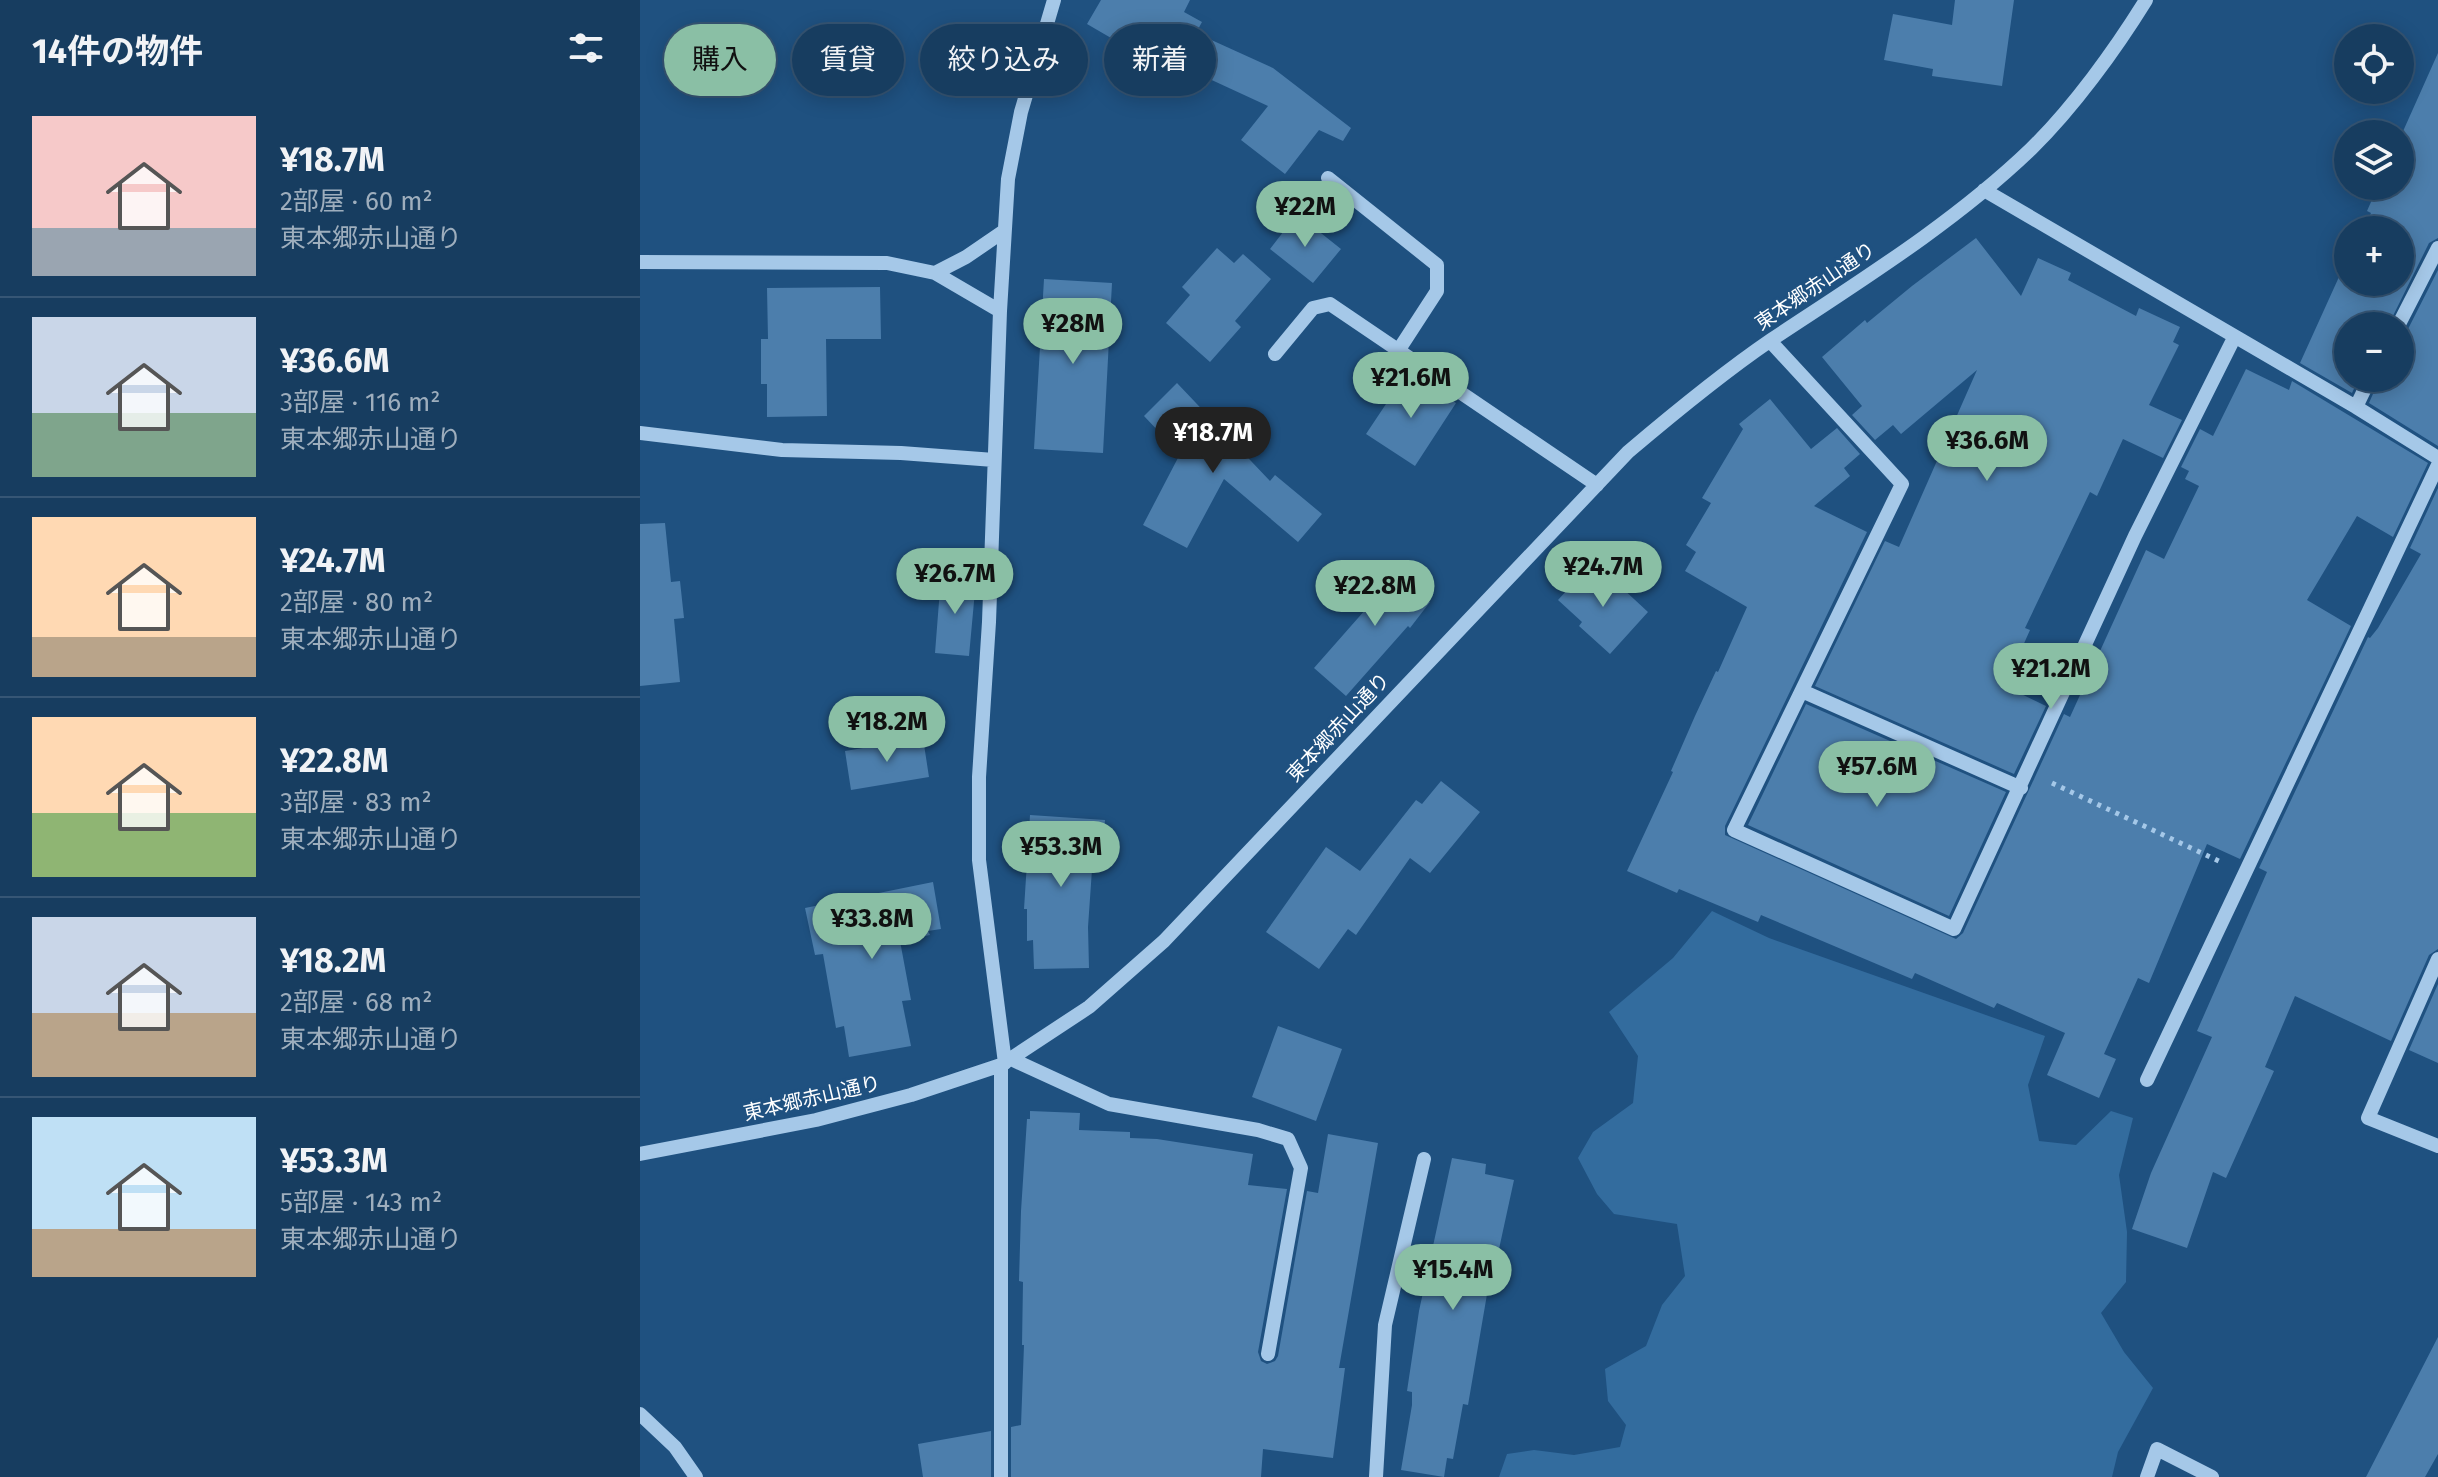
<!DOCTYPE html>
<html lang="ja">
<meta charset="utf-8">
<style>
body{margin:0;font-family:"Fira Sans","Noto Sans JP",sans-serif;background:#204466;color:#f1f3f6;height:100vh;display:flex;flex-direction:column;font-size:30px;white-space:nowrap}
*{box-sizing:border-box;margin:0}
p{font-size:26px;color:#9eaebd}
.icon{flex:none;width:44px;height:44px;fill:none;stroke:currentColor;stroke-width:2;stroke-linecap:round;stroke-linejoin:round}
.map{position:relative;flex:1;overflow:hidden}
.panel{display:flex;flex-direction:column;background:#173d60;width:640px}
.panel>*{flex:none}
.banner{position:absolute;left:24px;top:24px;width:760px;height:72px;display:flex;gap:16px}
.controls{position:absolute;left:1694px;top:24px;display:grid;gap:16px}
.controls a{display:grid;place-items:center;width:80px;height:80px;border-radius:50%;background:#173d60;box-shadow:0 4px 20px #0003,0 0 0 2px #365675;font-size:40px}
.price{position:absolute;translate:-50% -68px;padding:0 18px;border-radius:28px;background:#8abfa5;color:#111;font-size:26px;line-height:52px;filter:drop-shadow(0 2px 4px #0008)}
.price::after{content:'';position:absolute;left:50%;top:48px;width:24px;height:18px;margin-left:-12px;background:inherit;clip-path:polygon(0 0,100% 0,50% 100%)}
.price.current{background:#222;color:#fff}
ul{padding:0;list-style:none}
li{display:flex;align-items:center;gap:24px;height:200px;padding:0 32px}
li+li{border-top:2px solid #365675}
li span{display:grid;place-items:center;flex:none;width:224px;height:160px;border-radius:0px;color:#555}
li>.icon{margin-inline-start:auto}
span .icon{width:96px;height:96px;fill:#fffc;stroke-width:1}
li b{font-size:34px}
h2{display:flex;justify-content:space-between;align-items:center;height:96px;padding:0 32px;font-size:34px}
.chip{padding:0 28px;border-radius:36px;background:#173d60;box-shadow:0 4px 20px #0003,0 0 0 2px #365675;font-size:28px;line-height:72px}
.chip.current{background:#8abfa5;color:#111}
main{display:flex;flex:1;min-height:0}
.map>svg:first-child{display:block}
.green{fill:#336c9e}
.building{fill:#4c7eac}
.lines{fill:none;stroke-linecap:round;stroke-linejoin:round}
.path{stroke:#a5c8e8;stroke-width:5;stroke-dasharray:4 6;stroke-linecap:butt}
.minor{stroke:#a5c8e8;stroke-width:14}
.labels{text-anchor:middle;stroke-width:6;stroke-linejoin:round;paint-order:stroke}
.street-label{font-size:20px;fill:#fff;stroke:#1f5180}
</style>
<main>
<section class="panel">
<h2>14件の物件<svg class="icon" aria-label="filters" viewBox="0 0 24 24"><path d="M4 7h16M4 17h16"/><circle cx="9" cy="7" r="2"/><circle cx="15" cy="17" r="2"/></svg></h2>
<ul>
<li><span style="background:linear-gradient(#f6c9c9 70%,#9aa5b1 0)"><svg class="icon" aria-label="home" viewBox="0 0 24 24"><path d="M3 11l9-7 9 7M6 9v11h12V9"/></svg></span><div><b>¥18.7M</b><p>2部屋 · 60 m²</p><p>東本郷赤山通り</p></div></li>
<li><span style="background:linear-gradient(#c9d6e8 60%,#7fa58c 0)"><svg class="icon" aria-label="home" viewBox="0 0 24 24"><path d="M3 11l9-7 9 7M6 9v11h12V9"/></svg></span><div><b>¥36.6M</b><p>3部屋 · 116 m²</p><p>東本郷赤山通り</p></div></li>
<li><span style="background:linear-gradient(#ffd9b3 75%,#b9a48a 0)"><svg class="icon" aria-label="home" viewBox="0 0 24 24"><path d="M3 11l9-7 9 7M6 9v11h12V9"/></svg></span><div><b>¥24.7M</b><p>2部屋 · 80 m²</p><p>東本郷赤山通り</p></div></li>
<li><span style="background:linear-gradient(#ffd9b3 60%,#8fb573 0)"><svg class="icon" aria-label="home" viewBox="0 0 24 24"><path d="M3 11l9-7 9 7M6 9v11h12V9"/></svg></span><div><b>¥22.8M</b><p>3部屋 · 83 m²</p><p>東本郷赤山通り</p></div></li>
<li><span style="background:linear-gradient(#c9d6e8 60%,#b9a48a 0)"><svg class="icon" aria-label="home" viewBox="0 0 24 24"><path d="M3 11l9-7 9 7M6 9v11h12V9"/></svg></span><div><b>¥18.2M</b><p>2部屋 · 68 m²</p><p>東本郷赤山通り</p></div></li>
<li><span style="background:linear-gradient(#bfe0f5 70%,#b9a48a 0)"><svg class="icon" aria-label="home" viewBox="0 0 24 24"><path d="M3 11l9-7 9 7M6 9v11h12V9"/></svg></span><div><b>¥53.3M</b><p>5部屋 · 143 m²</p><p>東本郷赤山通り</p></div></li>
</ul>
</section>
<div class="map">
<svg width="1798" height="1477" viewBox="0 0 1798 1477">
<rect width="100%" height="100%" fill="#1f5180"/>
<!-- green -->
<path class="green" d="M1072 911 1129 938 1405 1036 1388 1085 1399 1141 1436 1145 1471 1111 1493 1118 1479 1175 1487 1232 1486 1282 1461 1313 1484 1352 1513 1388 1478 1452 1472 1477H859L867 1454 894 1450 934 1455 980 1447 986 1425 968 1401 965 1369 1006 1346 1022 1305 1045 1276 1037 1224 974 1214 957 1194 938 1158 953 1132 993 1103 998 1056 969 1012 1033 958Z"/>
<!-- building -->
<path class="building" d="M461 0H550L544 12 562 22 556 33 633 68 711 128 703 141 679 130 645 174 601 140 628 106 537 64 536 66 518 55 514 63 447 24Z
M1315 0H1374L1362 86 1292 76 1293 69 1244 60 1253 14 1312 25Z
M1798 53V238L1789 243 1748 326H1708V378H1719L1712 393 1660 363 1708 257V282H1760V230H1722L1731 213 1727 211 1738 186H1760V138Z
M657 214 701 249 673 283 630 249Z
M1336 238 1381 296 1398 258 1431 273 1428 280 1496 316 1499 308 1540 327 1533 342 1539 345 1509 405 1542 420 1523 458 1483 439 1457 496 1450 492 1385 628 1390 630 1365 686 1406 706 1374 774 1175 686 1245 541 1259 547 1337 370 1261 434 1253 425 1235 440 1212 415 1222 406 1182 357 1225 320 1227 323 1272 286Z
M577 248 594 263 603 254 631 279 595 321 601 327 570 362 526 323 550 295 542 287Z
M1798 270V446L1729 403 1740 378H1760V336L1767 331Z
M404 279 472 283 463 453 394 449Z
M240 287 241 339H186L187 416 127 417V384H121V339H128L127 288Z
M1606 369 1649 390 1652 381 1788 463 1753 537 1717 516 1667 600 1711 626 1600 859 1567 844 1509 983 1498 978 1464 1054 1476 1059 1459 1098 1407 1075 1425 1033 1357 1003 1354 1008 1275 973 1272 979 1121 915 1118 922 1039 889 1037 893 987 871 1033 772 1031 771 1055 716 1076 671 1078 672 1107 607 1045 571 1056 552 1046 545 1071 503 1062 498 1103 429 1099 424 1130 399 1171 449 1197 428 1220 454 1204 468 1210 476 1174 506 1227 532 1085 826V835L1316 939 1323 933 1424 714 1430 717 1506 550 1524 559 1559 486 1545 479 1549 471 1541 467 1560 429 1573 436Z
M773 375 816 403 775 466 726 434 760 383 765 387Z
M537 383 630 481 635 475 682 514 658 542 584 479 547 548 503 525 540 454 504 416Z
M1798 488V949L1789 955 1751 1041 1655 996 1625 1067 1634 1071 1586 1178 1573 1172 1547 1248 1492 1229 1511 1173 1572 1037 1557 1031 1627 872 1619 868 1728 637 1730 638 1738 628 1781 554 1770 548Z
M25 523 31 582 40 581 44 618 34 619 40 682 0 686V524Z
M752 562 794 593 788 601 790 602 770 628 768 626 706 696 674 668 733 601 727 596Z
M949 566 978 592 981 587 1008 612 970 654 939 626 942 622 918 600Z
M301 576 336 580 329 656 295 653Z
M1166 704 1366 792 1309 916 1108 825Z
M283 738 289 777 211 790 205 751Z
M801 781 840 812 790 873 770 858 716 935 708 929 679 969 626 932 686 847 720 871 776 800 782 804Z
M390 815 465 820 462 856 453 855 448 927 449 968 394 969 393 940 387 941V909H384Z
M293 882 301 929 288 931 290 935 260 941 271 1000 262 1001 271 1046 209 1057 204 1026 196 1028 183 954 175 955 165 908Z
M1798 984V1063L1769 1050Z
M638 1026 702 1049 676 1121 612 1097Z
M390 1111 440 1113 439 1130 490 1132V1138L517 1139 613 1154 608 1185 647 1189 618 1352 621 1361 627 1364 635 1361 638 1356 667 1191 678 1193 688 1134 738 1143 699 1368H705L693 1458 623 1449 621 1477H371V1427L381 1425 384 1345H382L383 1282 379 1281 381 1211 387 1119H390Z
M812 1158 846 1164 845 1174 874 1180 854 1272 851 1271 828 1405 823 1404 813 1459 807 1458 804 1477 761 1470 772 1405V1392L767 1391 779 1311Z
M1798 1337V1454L1785 1477H1726Z
M351 1431V1477H283L278 1444Z"/>
<g class="lines">
<!-- path -->
<path class="path" d="M1412 783 1581 862"/>
<!-- minor -->
<path class="minor" d="M688 178 797 265V291L758 351
M1344 190 1716 407 1798 458
M0 262 247 263 295 273 360 311
M295 273 326 257 364 231
M1758 326 1798 248
M1130 341 1262 484 1094 830 1314 929 1495 536 1594 338
M635 354 673 308 690 304 957 485
M1716 407 1730 378
M0 433 142 450 261 453 354 460
M1162 691 1381 788
M1798 959 1728 1118 1798 1146
M371 1059 469 1104 618 1130 648 1139 661 1168 628 1354
M365 1063 339 860V777L349 622 360 311 368 179 381 112 414 0
M1507 1080 1798 465
M0 1154 176 1120 271 1095 361 1065 449 1007 524 941 988 452C1034 413 1081 374 1131 340 1220 281 1314 223 1391 149 1433 108 1475 50 1506 0
M0 1414 35 1447 56 1477
M361 1477V1065
M736 1477 745 1325 784 1159
M1507 1477 1517 1449 1572 1477"/>
</g>
<g class="labels">
<!-- street labels -->
<g class="street-label">
<text transform="translate(1175 286) rotate(-34)" y="7">東本郷赤山通り</text>
<text transform="translate(698 727) rotate(-47)" y="7">東本郷赤山通り</text>
<text transform="translate(172 1098) rotate(-13)" y="7">東本郷赤山通り</text>
</g>
</g>
</svg>
<div class="controls">
<a><svg class="icon" aria-label="locate" viewBox="0 0 24 24"><circle cx="12" cy="12" r="6"/><path d="M12 2v4M12 18v4M2 12h4M18 12h4"/></svg></a>
<a><svg class="icon" aria-label="layers" viewBox="0 0 24 24"><path d="M12 4l9 5-9 5-9-5zM3 14l9 5 9-5"/></svg></a>
<a>+</a>
<a>−</a>
</div>
<b class="price" style="left:665px;top:249px">¥22M</b>
<b class="price" style="left:433px;top:366px">¥28M</b>
<b class="price" style="left:771px;top:420px">¥21.6M</b>
<b class="price current" style="left:573px;top:475px">¥18.7M</b>
<b class="price" style="left:1347px;top:483px">¥36.6M</b>
<b class="price" style="left:963px;top:609px">¥24.7M</b>
<b class="price" style="left:315px;top:616px">¥26.7M</b>
<b class="price" style="left:735px;top:628px">¥22.8M</b>
<b class="price" style="left:1411px;top:711px">¥21.2M</b>
<b class="price" style="left:247px;top:764px">¥18.2M</b>
<b class="price" style="left:1237px;top:809px">¥57.6M</b>
<b class="price" style="left:421px;top:889px">¥53.3M</b>
<b class="price" style="left:232px;top:961px">¥33.8M</b>
<b class="price" style="left:813px;top:1312px">¥15.4M</b>
<div class="banner">
<a class="chip current">購入</a>
<a class="chip">賃貸</a>
<a class="chip">絞り込み</a>
<a class="chip">新着</a>
</div>
</div>
</main>
